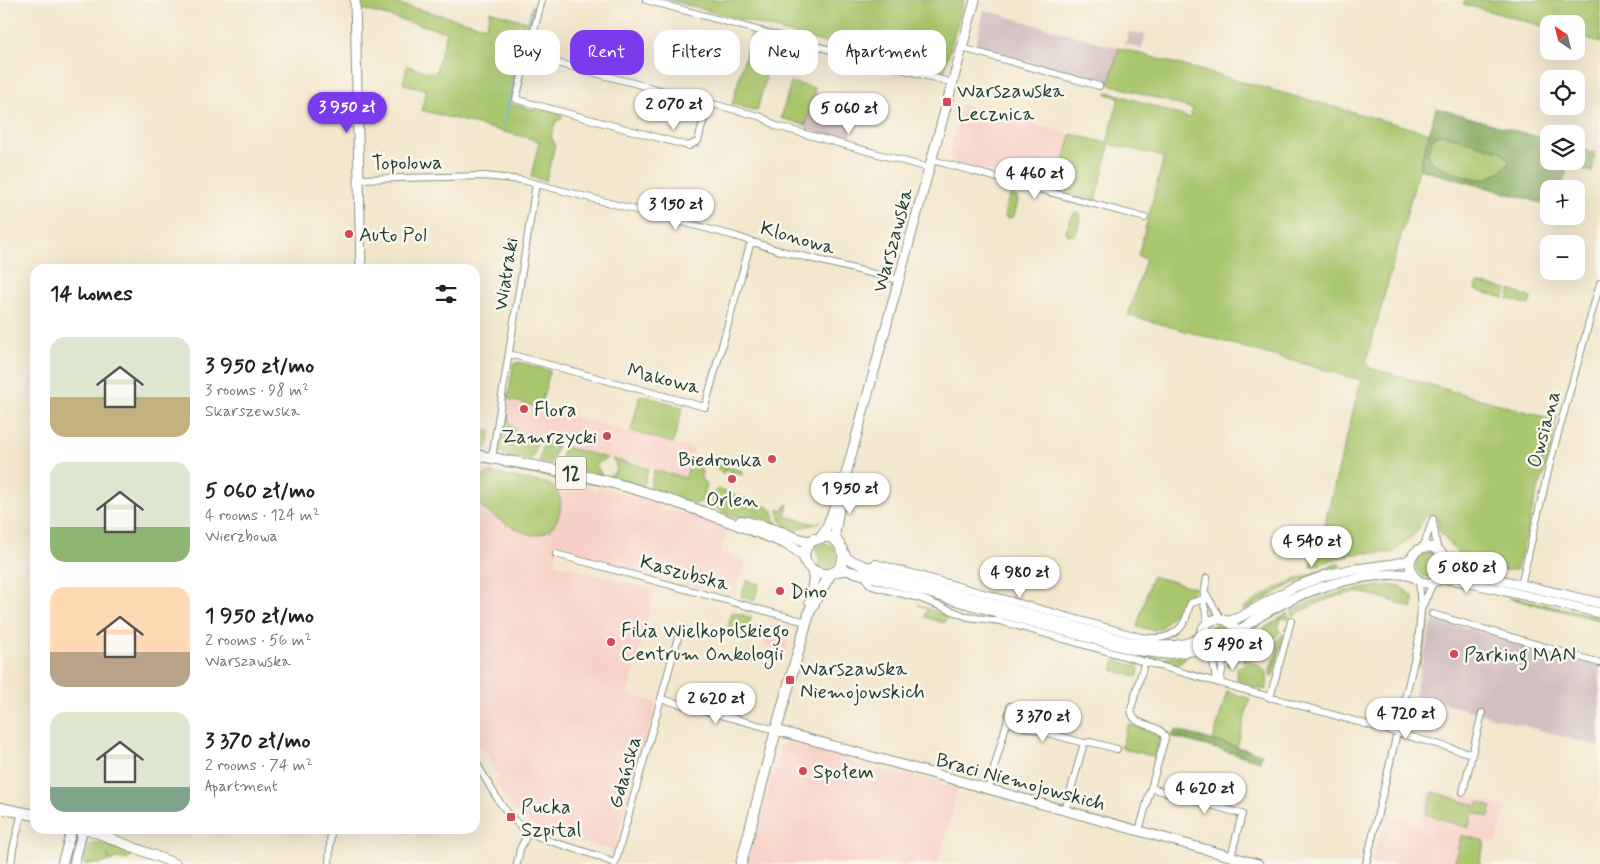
<!DOCTYPE html>
<meta charset="utf-8">
<style>
body{margin:0;font-family:Mynerve,sans-serif;background:#f6f6f6;color:#202124;height:100vh;display:flex;flex-direction:column;font-size:19px;white-space:nowrap}
*{box-sizing:border-box;margin:0}
p{font-size:16px;color:#757577}
.icon{flex:none;width:28px;height:28px;fill:none;stroke:currentColor;stroke-width:2;stroke-linecap:round;stroke-linejoin:round}
.map{position:relative;flex:1;overflow:hidden}
.side{position:absolute;left:30px;top:264px;width:450px;height:570px;display:flex;flex-direction:column;background:#fff;border-radius:15px;box-shadow:0 5px 20px #0002}
.side>*{flex:none}
.guide{position:absolute;left:495px;top:30px;width:475px;height:45px;display:flex;gap:10px}
.needle{width:32px;rotate:325deg}
.controls{position:absolute;left:1540px;top:15px;display:grid;gap:10px}
.controls a{display:grid;place-items:center;width:45px;height:45px;border-radius:10px;background:#fff;box-shadow:0 5px 20px #0002;font-size:25px}
.price{position:absolute;translate:-50% -42px;padding:0 11px;border-radius:18px;background:#fff;color:#222;font-size:16px;line-height:32px;filter:drop-shadow(0 1px 2px #0008)}
.price::after{content:'';position:absolute;left:50%;top:30px;width:15px;height:11px;margin-left:-8px;background:inherit;clip-path:polygon(0 0,100% 0,50% 100%)}
.price.active{background:#7c3aed;color:#fff}
ul{padding:0;list-style:none}
li{display:flex;align-items:center;gap:15px;height:125px;padding:0 20px}
li span{display:grid;place-items:center;flex:none;width:140px;height:100px;border-radius:15px;color:#555}
li>.icon{margin-inline-start:auto}
span .icon{width:60px;height:60px;fill:#fffc;stroke-width:1}
li b{font-size:21px}
h2{display:flex;justify-content:space-between;align-items:center;height:60px;padding:0 20px;font-size:21px}
.chip{padding:0 18px;border-radius:15px;background:#fff;box-shadow:0 5px 20px #0002;font-size:18px;line-height:45px}
.chip.active{background:#7c3aed;color:#fff}
.map>svg:first-child{display:block}
.built{fill:#f7d1c7}
.industrial{fill:#d2bfc0}
.green{fill:#a9c66d;stroke:#648250}
.forest{fill:#86ab60;stroke:#52744a;fill-rule:evenodd}
.lines{fill:none;stroke-linecap:round;stroke-linejoin:round}
.stream{stroke:#6ab6e3;stroke-width:2}
.street-casing{stroke:#899281;stroke-width:8}
.secondary-casing{stroke:#899281;stroke-width:11}
.primary-casing{stroke:#899281;stroke-width:12}
.street{stroke:#fff;stroke-width:6}
.secondary{stroke:#fff;stroke-width:9}
.primary{stroke:#fff;stroke-width:10}
.poi-dot{fill:#d1495b;stroke:#fbf7ec;stroke-width:2}
.labels{text-anchor:middle;stroke-width:5;stroke-linejoin:round;paint-order:stroke}
.shield{fill:#fbf7ec;stroke:#61756b;stroke-width:1}
.shield-label{font-size:19px;font-weight:bold;fill:#1f3d34}
.poi-label{font-size:20px;fill:#1f3d34;stroke:#fbf7ec;text-anchor:start}
.street-label{font-size:20px;fill:#1f3d34;stroke:#fbf7ec}
</style>
<div class="map">
<svg width="1600" height="864" viewBox="0 0 1600 864">
<rect width="100%" height="100%" fill="#fbf7ec"/>
<filter id="ink" filterUnits="userSpaceOnUse"><feTurbulence type="fractalNoise" baseFrequency=".02" numOctaves="2"/><feDisplacementMap in="SourceGraphic" scale="10" xChannelSelector="R" yChannelSelector="G"/><feConvolveMatrix kernelMatrix="1 2 1 2 8 2 1 2 1" color-interpolation-filters="sRGB"/></filter>
<filter id="wash" filterUnits="userSpaceOnUse"><feTurbulence type="fractalNoise" baseFrequency=".0096" numOctaves="4" result="noise"/><feDisplacementMap in="SourceGraphic" scale="20" xChannelSelector="R" yChannelSelector="G"/><feGaussianBlur stdDeviation="1.12" result="paint"/><feColorMatrix in="noise" values="0 0 0 0 0 0 0 0 0 0 0 0 0 0 0 0 0 1.4 0 .05"/><feComposite in="paint" operator="in"/></filter>
<g filter="url(#wash)">
<rect width="100%" height="100%" fill="#f3e7ce"/>
<!-- built -->
<path class="built" d="M962 105 1071 134 1055 191 1011 178V176L955 163 949 153Z
M508 399 694 449 686 478 527 437 512 428 508 417 509 410 506 409Z
M475 469 575 487 577 482 592 486 591 489 597 490 598 487 659 504 660 509 665 511 669 509 719 524 728 529 720 552 746 560 736 595 733 596 686 583 684 580 678 578 673 579 558 548 554 563 655 591 628 694 657 702 646 745 642 744 614 851 543 831 527 822 508 803 494 780 499 777 491 766 493 764 483 748 481 749 475 739 477 737 475 733Z
M770 622 792 628 786 652 764 646Z
M791 741 845 756 852 763 898 775 906 773 958 788 938 864H748L781 746Z
M1429 789 1465 799 1466 796 1506 807 1496 843 1485 841 1481 864H1372L1385 813 1419 824Z"/>
<!-- industrial -->
<path class="industrial" d="M984 10 1119 48 1109 84 975 47Z
M1129 31 1145 35 1142 49 1125 44Z
M815 92 860 104 849 142 805 129Z
M1438 620 1600 665V747L1414 695 1432 623Z"/>
<!-- green -->
<path class="green" d="M360 0H384L486 27 490 11 528 22 532 6 535 7 511 104 539 111 546 109 560 113 563 118 556 121 551 136 555 145 546 181 531 177 539 141 421 110 427 90 403 84 407 66 435 74 447 32 361 9Z
M669 0H964L943 75Z
M1465 0H1600V43L1576 36V24H1549V28L1463 4Z
M751 34 775 41 757 111 732 104Z
M1119 48 1429 133 1366 362 1370 368 1552 419 1558 415C1553 429 1553 442 1549 456 1546 470 1540 483 1536 496 1529 521 1525 546 1516 570H1504L1470 562 1461 557 1438 530V519L1429 517V516L1424 515 1418 531 1393 553H1362L1348 555 1311 567 1325 522 1361 380 1128 315 1146 259 1138 256 1164 157 1110 144 1095 202 1056 191 1071 134 1107 143 1119 98 1106 94 1109 92C1137 100 1162 110 1190 118L1193 109 1109 84Z
M791 82 815 88 806 125 781 118Z
M1441 134 1501 151 1509 160 1508 165C1501 170 1493 177 1484 179 1476 181 1429 166 1428 156 1427 151 1432 142 1433 137Z
M1011 195 1017 197 1018 201 1014 216 1008 219 1005 217C1004 212 1007 199 1011 195Z
M1075 212 1080 214 1081 217 1076 234 1070 236 1067 234 1066 230C1067 227 1074 213 1075 212Z
M1477 283 1507 289 1504 298 1475 290Z
M1510 290 1531 298 1529 305 1508 299Z
M518 362 550 371 540 408 508 399 513 365Z
M640 395 683 407 673 443 631 431Z
M505 413 508 414C508 430 524 436 538 440L533 457 530 460 509 458V456L499 453 498 451Z
M487 430H491L488 447 484 449 475 448V438Z
M544 442 556 445 557 447 551 464 540 462 539 460Z
M564 447 608 458 599 462 596 465 601 473V476L561 466 560 463Z
M691 458 743 471 742 475 725 470 724 473 718 471 713 465 706 466 701 464 699 469 702 471 701 478 707 486 702 501 696 504 653 491 650 486 654 470 686 478Z
M612 459 648 468 645 483 641 486 609 478V476L615 473 616 464Z
M507 465 592 482V483L572 478 564 480 506 469Z
M491 473 545 483C572 492 561 534 535 535 524 535 484 513 479 503 476 498 475 490 477 485 480 479 485 474 491 473Z
M718 489 770 508 773 511 777 524 753 516 752 518C737 516 715 516 711 499L713 493Z
M788 504 785 516 815 524 821 521C812 526 804 526 796 530L786 527 780 519 778 510 783 509Z
M824 543C835 544 840 554 834 564L829 568H820L819 557 815 547Z
M1416 565a12 12 0 1 1 24 0a12 12 0 1 1-24 0Z
M1339 563 1341 566 1334 569 1292 584 1244 611 1243 608 1276 588 1297 579Z
M1152 576 1196 588 1162 627 1154 630 1137 627Z
M1394 578V581C1343 583 1297 600 1255 628L1254 626C1297 594 1341 583 1394 578Z
M747 580 759 584 754 601 741 597Z
M1389 585 1401 587 1413 596V608C1399 604 1373 594 1360 593 1339 592 1310 606 1293 616L1292 610C1323 595 1355 588 1389 585Z
M1508 598H1517L1600 617V620Z
M917 604 947 616 944 623 925 617 927 609Z
M732 612 751 617 745 640 726 635Z
M1287 613 1290 618 1288 619 1281 618 1278 630 1281 631 1274 639 1259 632Z
M980 614H989L1132 654 1163 658 1187 656 1178 665 1156 659 1155 661 1143 658 1142 659 1134 655 995 617 980 616Z
M1430 616 1419 667 1418 664 1422 643 1423 622 1426 618Z
M1206 637a13 13 0 1 1 26 0a13 13 0 1 1-26 0Z
M1249 630 1251 634 1250 637C1244 648 1239 664 1226 666 1228 658 1235 655 1239 649 1243 642 1242 636 1249 630Z
M1283 634 1284 637 1272 678C1266 669 1274 663 1277 654 1278 649 1277 646 1276 641Z
M1257 636 1270 641 1271 644 1269 648 1267 649V652C1258 661 1251 658 1242 662Z
M1115 660 1137 666 1139 670 1137 677 1112 670Z
M1249 662C1264 664 1272 676 1265 690L1243 684 1237 681V668Z
M1227 691 1250 699 1237 747 1213 740Z
M1128 724 1161 734 1155 757 1121 748Z
M1433 792 1475 805 1468 828 1426 814Z
M1478 802 1492 807 1489 817 1475 813Z
M1461 835 1485 841 1479 864H1454Z
M95 842 127 851 131 856 127 860 117 858 111 861 107 854 110 861 101 864H83L88 847Z"/>
<!-- forest -->
<path class="forest" d="M1436 108 1549 140V161H1576V148L1595 153 1592 172 1568 166 1561 189H1549V205L1419 169ZM1441 134 1501 151 1509 160 1508 165C1501 170 1493 177 1484 179 1476 181 1429 166 1428 156 1427 151 1432 142 1433 137Z
M1176 730 1262 754 1260 761 1170 736Z"/>
<g class="lines">
<!-- stream -->
<path class="stream" d="M510 95 533 13
M503 128 509 99"/>
</g>
</g>
<g filter="url(#ink)">
<g class="lines">
<defs>
<path id="street" d="M542 0 516 99 518 100 689 146 698 141 708 103
M646 0 953 83
M962 48 1099 86
M527 55 762 117 776 126 929 168
M932 160 1145 218
M360 179 484 176 522 180 735 236 777 250 899 280
M509 354 705 407 751 241
M492 458 536 184
M1433 521 1437 549
M1423 548 1433 519
M556 554 806 622
M866 567 876 563 1141 637C1159 640 1178 638 1186 618 1188 613 1188 608 1191 603L1208 598
M866 576 868 582 872 586 919 598 968 617 1000 621 1472 754
M1521 585 1551 459 1600 283
M1207 596 1222 620
M1421 609 1433 583
M1432 614 1600 663
M1205 626 1207 617 1203 600 1207 578
M1210 653 1213 661 1216 681
M1220 683 1223 663 1228 653
M1270 698 1291 621
M661 699 776 730
M1007 722 1010 706
M1084 743 1090 742 1117 749
M475 761C489 783 501 811 522 827 546 845 586 848 615 864
M1151 788 1242 814 1231 857
M988 790 1007 722 1084 743 1065 811
M1463 792 1482 713
M1139 831 1165 738C1159 720 1132 730 1131 709L1145 661
M11 864 13 849 22 812
M329 864 331 829
M517 864 520 849 529 831
M615 864 680 630
M1366 864 1418 644 1421 610 1419 580"/>
<path id="secondary" d="M355 0 361 269
M820 537 826 529 837 501
M838 543 835 534 842 489 975 0
M1410 565a18 18 0 1 1 36 0a18 18 0 1 1-36 0Z
M843 552 848 559 874 570 1134 643C1152 646 1188 650 1201 635
M1446 563 1474 574 1600 603
M834 572 846 570 1133 650 1165 654 1201 650 1207 651
M1441 578 1467 582 1600 613
M1201 637a18 18 0 1 1 36 0a18 18 0 1 1-36 0Z
M1228 622 1242 616 1294 587 1327 575 1349 570 1394 564 1407 561 1412 557
M1237 637C1240 628 1254 620 1262 615 1299 592 1338 579 1381 575 1393 574 1405 572 1415 578
M776 730 1258 864
M87 829 176 864
M62 864 72 829
M74 864 83 829"/>
<path id="primary" d="M475 455C521 463 567 471 613 483 659 495 704 512 749 529 765 536 796 544 805 559
M741 521C755 524 768 528 781 532 789 535 799 540 807 541 818 542 824 531 836 541 841 545 844 552 843 558 838 593 782 564 814 539
M810 601 814 579 812 570
M0 808 35 815
M741 864 776 730 810 610 831 573"/>
</defs>
<!-- street casing -->
<use href="#street" class="street-casing"/>
<!-- secondary casing -->
<use href="#secondary" class="secondary-casing"/>
<!-- primary casing -->
<use href="#primary" class="primary-casing"/>
<!-- street -->
<use href="#street" class="street"/>
<!-- secondary -->
<use href="#secondary" class="secondary"/>
<!-- primary -->
<use href="#primary" class="primary"/>
</g>
</g>
<!-- markers -->
<g class="poi-dot">
<rect x="942" y="97" width="10" height="10" rx="2.5"/>
<circle cx="349" cy="234" r="5"/>
<circle cx="524" cy="409" r="5"/>
<circle cx="607" cy="436" r="5"/>
<circle cx="772" cy="459" r="5"/>
<circle cx="732" cy="479" r="5"/>
<circle cx="780" cy="591" r="5"/>
<circle cx="611" cy="642" r="5"/>
<circle cx="1454" cy="654" r="5"/>
<rect x="785" y="675" width="10" height="10" rx="2.5"/>
<circle cx="803" cy="771" r="5"/>
<rect x="506" y="812" width="10" height="10" rx="2.5"/>
</g>
<g class="labels">
<!-- shield labels -->
<rect class="shield" x="556" y="456.5" width="30" height="33" rx="4"/>
<g class="shield-label">
<text x="571" y="480">12</text>
</g>
<!-- poi labels -->
<g class="poi-label">
<text x="957" y="97">Warszawska<tspan x="957" dy="23">Lecznica</tspan></text>
<text x="359" y="241">Auto Pol</text>
<text x="534" y="416">Flora</text>
<text x="597" y="443" text-anchor="end">Zamrzycki</text>
<text x="762" y="466" text-anchor="end">Biedronka</text>
<text x="732" y="506" text-anchor="middle">Orlen</text>
<text x="790" y="598">Dino</text>
<text x="621" y="637">Filia Wielkopolskiego<tspan x="621" dy="23">Centrum Onkologii</tspan></text>
<text x="1464" y="661">Parking MAN</text>
<text x="800" y="675">Warszawska<tspan x="800" dy="23">Niemojowskich</tspan></text>
<text x="813" y="778">Społem</text>
<text x="521" y="813">Pucka<tspan x="521" dy="23">Szpital</tspan></text>
</g>
<!-- street labels -->
<g class="street-label">
<text transform="translate(407 162) rotate(-1)" y="7">Topolowa</text>
<text transform="translate(798 237) rotate(16)" y="7">Klonowa</text>
<text transform="translate(892 240) rotate(-75)" y="7">Warszawska</text>
<text transform="translate(505 274) rotate(-81)" y="7">Wiatraki</text>
<text transform="translate(664 378) rotate(14)" y="7">Makowa</text>
<text transform="translate(1543 429) rotate(-75)" y="7">Owsiana</text>
<text transform="translate(685 572) rotate(15)" y="7">Kaszubska</text>
<text transform="translate(624 772) rotate(-74)" y="7">Gdańska</text>
<text transform="translate(1021 781) rotate(15)" y="7">Braci Niemojowskich</text>
</g>
</g>
</svg>
<div class="controls">
<a><svg class="needle" viewBox="-14 -14 28 28"><path d="M0-13l5 13h-10z" fill="#e53935"/><path d="M0 13l5-13h-10z" fill="#757577"/></svg></a>
<a><svg class="icon" aria-label="locate" viewBox="0 0 24 24"><circle cx="12" cy="12" r="6"/><path d="M12 2v4M12 18v4M2 12h4M18 12h4"/></svg></a>
<a><svg class="icon" aria-label="layers" viewBox="0 0 24 24"><path d="M12 4l9 5-9 5-9-5zM3 14l9 5 9-5"/></svg></a>
<a>+</a>
<a>−</a>
</div>
<b class="price" style="left:674px;top:131px">2 070 zł</b>
<b class="price active" style="left:347px;top:134px">3 950 zł</b>
<b class="price" style="left:849px;top:135px">5 060 zł</b>
<b class="price" style="left:1035px;top:200px">4 460 zł</b>
<b class="price" style="left:676px;top:231px">3 150 zł</b>
<b class="price" style="left:850px;top:515px">1 950 zł</b>
<b class="price" style="left:1312px;top:568px">4 540 zł</b>
<b class="price" style="left:1467px;top:594px">5 080 zł</b>
<b class="price" style="left:1020px;top:599px">4 980 zł</b>
<b class="price" style="left:1233px;top:671px">5 490 zł</b>
<b class="price" style="left:716px;top:725px">2 620 zł</b>
<b class="price" style="left:1406px;top:740px">4 720 zł</b>
<b class="price" style="left:1043px;top:743px">3 370 zł</b>
<b class="price" style="left:1205px;top:815px">4 620 zł</b>
<div class="guide">
<a class="chip">Buy</a>
<a class="chip active">Rent</a>
<a class="chip">Filters</a>
<a class="chip">New</a>
<a class="chip">Apartment</a>
</div>
<section class="side">
<h2>14 homes<svg class="icon" aria-label="filters" viewBox="0 0 24 24"><path d="M4 7h16M4 17h16"/><circle cx="9" cy="7" r="2"/><circle cx="15" cy="17" r="2"/></svg></h2>
<ul>
<li><span style="background:linear-gradient(#dfe7d0 60%,#c2b280 0)"><svg class="icon" aria-label="home" viewBox="0 0 24 24"><path d="M3 11l9-7 9 7M6 9v11h12V9"/></svg></span><div><b>3 950 zł/mo</b><p>3 rooms · 98 m²</p><p>Skarszewska</p></div></li>
<li><span style="background:linear-gradient(#dfe7d0 65%,#8fb573 0)"><svg class="icon" aria-label="home" viewBox="0 0 24 24"><path d="M3 11l9-7 9 7M6 9v11h12V9"/></svg></span><div><b>5 060 zł/mo</b><p>4 rooms · 124 m²</p><p>Wierzbowa</p></div></li>
<li><span style="background:linear-gradient(#ffd9b3 65%,#b9a48a 0)"><svg class="icon" aria-label="home" viewBox="0 0 24 24"><path d="M3 11l9-7 9 7M6 9v11h12V9"/></svg></span><div><b>1 950 zł/mo</b><p>2 rooms · 56 m²</p><p>Warszawska</p></div></li>
<li><span style="background:linear-gradient(#dfe7d0 75%,#7fa58c 0)"><svg class="icon" aria-label="home" viewBox="0 0 24 24"><path d="M3 11l9-7 9 7M6 9v11h12V9"/></svg></span><div><b>3 370 zł/mo</b><p>2 rooms · 74 m²</p><p>Apartment</p></div></li>
</ul>
</section>
</div>
